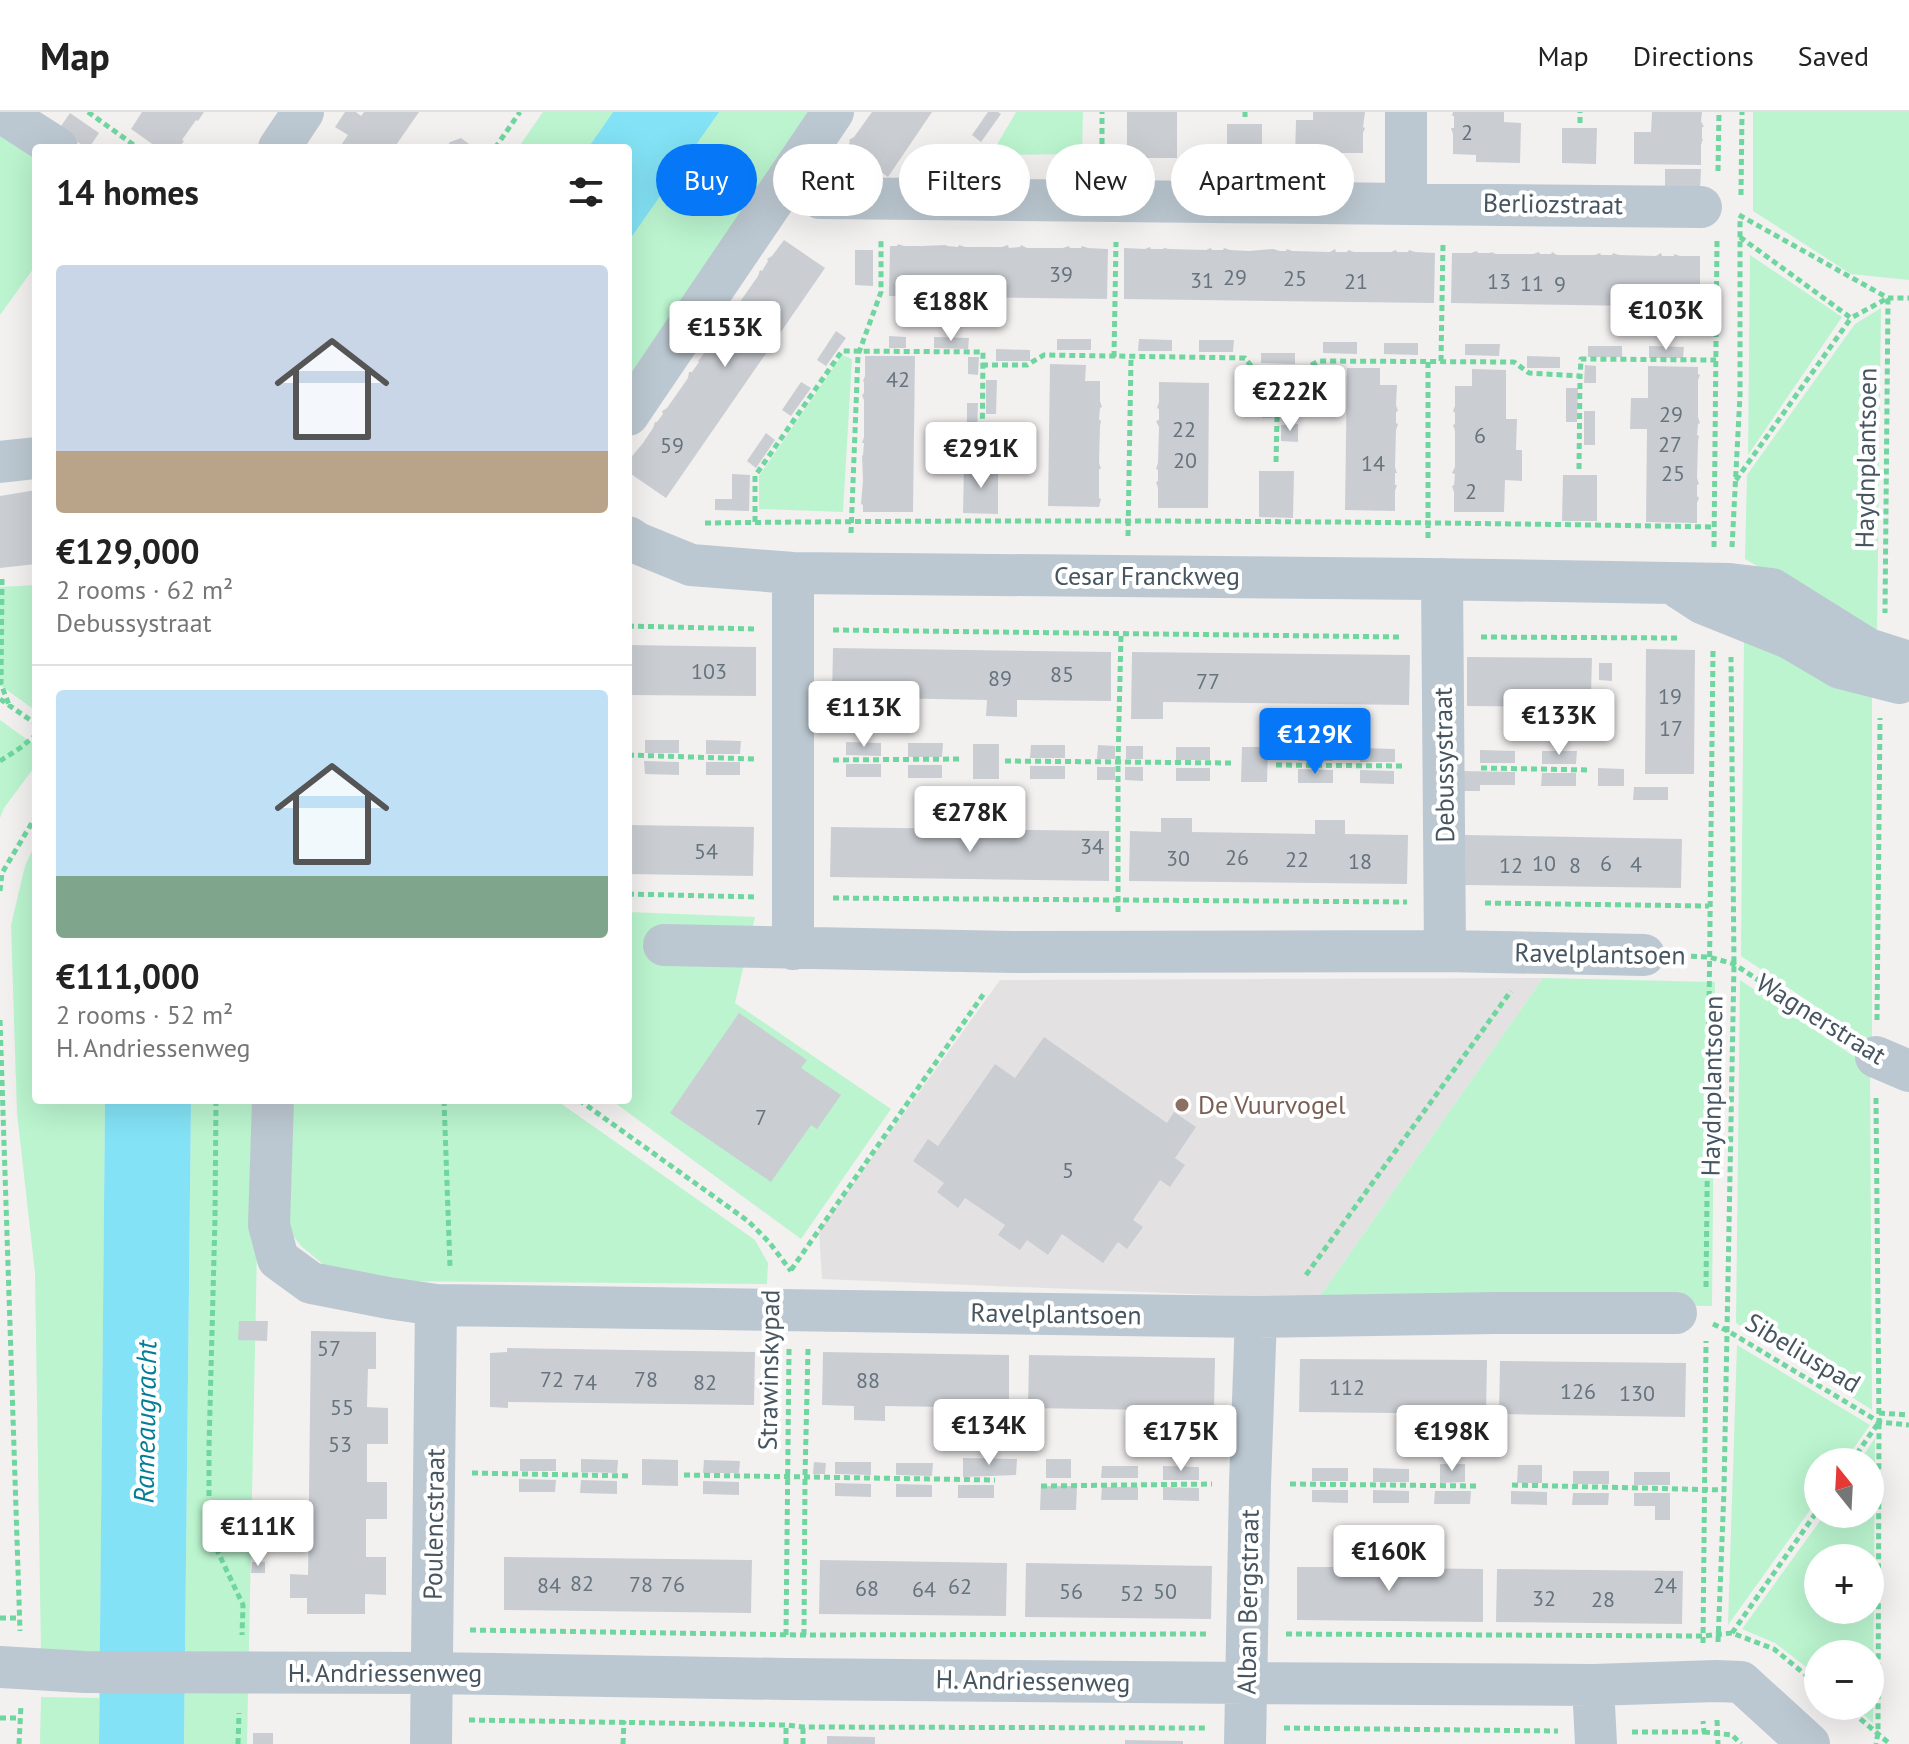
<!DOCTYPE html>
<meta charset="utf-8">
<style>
body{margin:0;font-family:"PT Sans",sans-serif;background:#f6f6f6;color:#222;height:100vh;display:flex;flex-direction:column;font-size:30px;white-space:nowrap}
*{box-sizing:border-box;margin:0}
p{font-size:26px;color:#767676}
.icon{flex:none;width:44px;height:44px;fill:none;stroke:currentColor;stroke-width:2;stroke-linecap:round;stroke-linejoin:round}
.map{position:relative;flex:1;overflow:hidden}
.sheet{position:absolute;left:32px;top:32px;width:600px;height:960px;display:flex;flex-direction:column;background:#fff;border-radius:8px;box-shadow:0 8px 32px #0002}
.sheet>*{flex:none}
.top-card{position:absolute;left:656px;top:32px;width:760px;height:72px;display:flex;gap:16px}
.needle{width:52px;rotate:342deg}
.buttons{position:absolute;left:1804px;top:1336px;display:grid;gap:16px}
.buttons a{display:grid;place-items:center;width:80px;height:80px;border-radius:50%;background:#fff;box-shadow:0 8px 32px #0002;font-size:40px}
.price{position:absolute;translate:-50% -68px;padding:0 18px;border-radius:8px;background:#fff;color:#222;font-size:26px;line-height:52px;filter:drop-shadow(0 2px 4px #0008)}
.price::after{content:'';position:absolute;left:50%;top:48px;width:24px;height:18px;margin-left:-12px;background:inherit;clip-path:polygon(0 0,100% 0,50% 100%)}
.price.current{background:#0678f7;color:#fff}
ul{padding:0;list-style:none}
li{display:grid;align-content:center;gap:16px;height:424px;padding:0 24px}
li+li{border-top:2px solid #e0e0e0}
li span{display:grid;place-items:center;height:248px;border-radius:8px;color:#555}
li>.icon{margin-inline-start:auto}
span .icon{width:144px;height:144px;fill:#fffc;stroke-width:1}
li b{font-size:34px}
h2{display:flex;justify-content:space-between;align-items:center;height:96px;padding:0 24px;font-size:34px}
.chip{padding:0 28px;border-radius:36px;background:#fff;box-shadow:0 8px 32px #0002;font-size:28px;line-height:72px}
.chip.current{background:#0678f7;color:#fff}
header{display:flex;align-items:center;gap:48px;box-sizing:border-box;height:112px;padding:0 40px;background:#fff;border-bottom:2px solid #e0e0e0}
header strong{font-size:38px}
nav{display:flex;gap:44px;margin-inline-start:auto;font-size:28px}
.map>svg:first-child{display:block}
.education{fill:#e4e1e2}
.green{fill:#bbf4cf;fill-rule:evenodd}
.water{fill:#83e2f5}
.building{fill:#caced3}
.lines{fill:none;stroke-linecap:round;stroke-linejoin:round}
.path{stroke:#6fd69f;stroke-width:5;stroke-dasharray:6 4;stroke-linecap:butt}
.minor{stroke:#bcc8d1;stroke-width:42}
.education-dot{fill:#8d6e63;stroke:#fff;stroke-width:3}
.labels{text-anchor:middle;stroke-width:8;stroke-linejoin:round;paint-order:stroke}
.number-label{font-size:22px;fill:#67737d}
.street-label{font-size:26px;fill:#465560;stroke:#fff}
.education-label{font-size:26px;fill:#785e54;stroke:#fff;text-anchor:start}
.water-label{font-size:28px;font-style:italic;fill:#037e97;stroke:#fff}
</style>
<header>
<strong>Map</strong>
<nav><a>Map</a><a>Directions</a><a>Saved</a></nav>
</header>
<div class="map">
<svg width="1909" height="1632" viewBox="0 0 1909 1632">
<rect width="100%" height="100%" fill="#f3f0f0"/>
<!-- education -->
<path class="education" d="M1543 866 1318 1187 822 1167 819 1119 1000 868Z"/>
<!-- green -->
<path class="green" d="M543 0H613L588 36H518Z
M715 0H818L628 269V124Z
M1016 0H1083L1082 42 991 43Z
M1753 0H1909V168L1851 162 1753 99Z
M0 22 36 46V153L0 203Z
M1750 143 1842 205 1748 343Z
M1881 196 1877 522 1745 447 1747 363 1855 212Z
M842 243 852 247 843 400 759 397V364Z
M36 473V599L0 573V475Z
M1744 528 1872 578V932L1741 844Z
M0 608 36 634V653L4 696 0 706Z
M36 730V988H105L100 1541H41L35 1161 17 1001 11 813 25 754Z
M628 800 755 805 735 891 891 997 801 1127 611 988H628Z
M1543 866 1715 870 1712 1194 1318 1187Z
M1740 868 1870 955 1872 1298 1736 1211Z
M191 988H260L247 1632H184Z
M288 988H556L755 1128 768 1151 767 1172 378 1169 324 1153 301 1134 285 1113Z
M1737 1233 1870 1313 1844 1350H1818V1387L1728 1513Z
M1875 1326 1873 1611 1854 1594H1870V1542H1818V1564L1775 1531 1742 1517 1825 1402H1870V1350H1859ZM1818 1446H1870V1498H1818Z
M41 1585 99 1586V1632H40Z"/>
<!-- water -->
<path class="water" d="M613 0H719L628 130V36H588Z
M105 988H191L184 1632H99Z"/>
<!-- building -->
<path class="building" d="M142 0H204L198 9 196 8 182 28 184 29 179 36H158L131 17Z
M345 0H356L361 4 364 0H419L394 36H339L348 23 335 15Z
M872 0H932L888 65 846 36 850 30 849 28 854 25Z
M988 0H998L1001 2 981 30 972 23Z
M1127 0H1177V46H1126V40L1125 39 1127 34Z
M1313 0H1365L1363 15 1365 16 1363 21V41H1313V49L1295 48 1296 8H1313Z
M1453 0H1504V10L1521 11 1520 51 1476 50V43L1453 42V22L1451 16H1454V4H1452Z
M1652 0H1702L1701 9 1704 15H1702V27H1703L1701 33V53L1634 52V20H1651Z
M70 1 99 21 89 36H86L59 17Z
M1227 12H1262V48L1227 47Z
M1562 16H1597L1596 52 1562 51Z
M461 26 469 32 467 36H446L450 30Z
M953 32H970V68H935L936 56 953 57Z
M1665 57H1701L1700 78 1665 77Z
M784 128 825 156 666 386 628 360V349L643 331 653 316 655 310H657L663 302 662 299 667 296 688 266 689 260H692L699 250 698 249 713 230 723 214 725 208 727 209 733 200 732 198 737 194 758 164 760 158 762 159 768 149 767 147 772 144Z
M898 132 904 134H922L946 133 947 134 958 135 959 133 965 135H1002L1008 133 1009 136 1020 135 1021 133 1027 136H1063L1069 134 1070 136H1081L1082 134 1088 136 1108 137 1107 187 889 184 890 134H897Z
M1150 135 1151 137H1163L1164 136 1169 137 1206 138 1211 136 1212 138H1223L1224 136 1230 138 1249 139 1273 137 1280 139H1286L1287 137 1292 139 1330 140 1335 137 1336 140H1347L1348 138 1354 140H1391L1396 138 1397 140H1408L1409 138 1415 140 1435 141 1434 191 1124 187V136L1145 137Z
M855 138H873V174L855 173Z
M1477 139 1478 141H1490L1491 140 1496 142H1533L1539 140 1540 142H1551L1552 140 1557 143H1595L1600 141 1601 143H1612L1613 141 1619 143 1656 144 1661 141 1662 144H1674V142L1680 144H1700V195L1451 191 1452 141H1471Z
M836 219 846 226 826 254 817 248Z
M889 224 906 225V236H889Z
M934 225 969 226 968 237 934 236Z
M1057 227H1091V238H1057Z
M1139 227 1172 228V239H1138Z
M1199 228H1234L1233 240H1199Z
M1323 230H1357V242L1323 241Z
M1384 231H1418V243L1384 242Z
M1465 232H1500L1499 244 1465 243Z
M1588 234H1622V245H1588Z
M1649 234 1684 235 1683 246H1649Z
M996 237 1030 238V249H996Z
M1261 241H1295V252L1261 251Z
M865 244H915L913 400H863V393L861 392 863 368 862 344 863 343 864 331H862L864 325V288L862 283 864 281V270L863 269 865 264Z
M1527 244 1560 245V256H1527Z
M968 245H979L978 263 968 262Z
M1050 252 1086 253 1085 269H1100V289L1102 295 1100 296 1099 307 1101 309 1100 314 1099 351 1101 357H1099V386L1101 387 1099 395 1048 394Z
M1585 253 1596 254V271H1584Z
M1648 254 1698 255V262L1700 263 1698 268V305L1700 311 1698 312 1697 323 1699 324 1698 330 1697 366 1699 372 1697 373V384L1699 386 1697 391V411L1646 410 1647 317H1630L1631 286H1648Z
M1347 256H1380V273H1397L1396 293 1398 299 1396 300V311L1398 312 1396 318 1395 355 1397 361H1395V373H1397L1395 379V399L1345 398Z
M1472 257 1506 258V307H1517L1516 338H1522V369L1505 368 1504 400H1454V380L1452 374 1454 373 1455 362 1452 361 1455 355V319L1453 313 1455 312V301L1453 299 1455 294V274H1472Z
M986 268H997L996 302H986Z
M801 270 811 276 791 304 782 298Z
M1159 270 1209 271 1208 396H1158V376L1156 370 1158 369V358L1156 357 1158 351 1159 315 1156 309 1159 308V297L1157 296 1159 290Z
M1263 272H1273V306H1262Z
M1282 272H1292V306H1281Z
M1566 276H1578L1577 310H1566Z
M967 291H978L977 325H967Z
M1584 299H1595V333H1584Z
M1298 312V330L1281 329V313Z
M766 321 775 328 756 356 747 349Z
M964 355H998V402L963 401Z
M1259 359H1294L1293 406 1259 405Z
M732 362 750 363 749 399 715 398V387H732Z
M1563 363H1597V409H1562Z
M36 378V452L0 456V384Z
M628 533 756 535V584L628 583Z
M833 536 1111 540V589L1017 588V605L986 604 987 588 832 585Z
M1646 537 1695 538 1694 662H1645Z
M1132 540 1410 543 1409 593 1163 590V607H1131Z
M1467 545 1592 546 1591 581 1604 582V616H1591V595L1467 594Z
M1599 551H1612V569L1599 568Z
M645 628H679V641H645Z
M706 628 741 629 740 642H706Z
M846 630 881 631V644L846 643Z
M908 631H943L942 645H908Z
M973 632H999V667H973Z
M1031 633H1065V646H1030Z
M1098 633 1115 634V647H1097Z
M1126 634H1143V647H1126Z
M1176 635H1210V648H1176Z
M1242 635H1268L1267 670H1241Z
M1298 636H1333V649H1298Z
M1360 636 1395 637V650H1360Z
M1480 638 1515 639V651H1480Z
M1542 639H1577L1576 652H1542Z
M644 649 679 650V663L645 662Z
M706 650H740V663H706Z
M846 652H881V665H846Z
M908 653H942V666H908Z
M1030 654H1065V667H1030Z
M1097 655H1115V668H1097Z
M1125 655H1143V669L1125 668Z
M1176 656H1210V669H1176Z
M1598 656 1624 657V674H1598Z
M1298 657 1333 658V671H1298Z
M1360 658 1394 659V672L1360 671Z
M1460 659 1515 660V673H1480V679H1460Z
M1542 661H1576V674H1541Z
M1634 675H1668V688H1633Z
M1161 706H1192V720L1315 722V708H1345V722L1408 723 1407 772 1129 769 1130 719 1161 720Z
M628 713 754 715 753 764 628 762Z
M831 715 1109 719V769L830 765Z
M1465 723 1682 727 1681 776 1464 773Z
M739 901 807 948 801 956 841 983 817 1017 811 1013 771 1070 670 1001Z
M1044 925 1167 1011 1174 1000 1196 1015 1175 1046 1185 1053 1170 1075 1160 1068 1133 1108 1143 1115 1127 1137 1118 1130 1103 1151 1062 1122 1048 1143 1027 1128 1020 1138 998 1123 1005 1113 965 1086 958 1096 937 1080 944 1071 913 1049 928 1027 938 1034 995 952 1015 966Z
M239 1209H268L267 1229 238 1228Z
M311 1219 376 1220V1257H368L367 1295 388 1296V1332H367V1370H387V1407H366V1445H386V1483L365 1482V1502H307V1486H290V1462L308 1463Z
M507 1236 755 1240 754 1293 508 1290V1296L490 1295V1241L507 1240Z
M823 1240 1009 1243V1296L885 1294V1309L854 1308V1294L822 1293Z
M1029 1243 1215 1246 1214 1299 1028 1296Z
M1300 1247 1487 1248 1486 1302 1299 1300Z
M1500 1249 1686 1251 1685 1305 1499 1302Z
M963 1346 1017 1347 1016 1363 963 1365Z
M520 1347H556V1359H520Z
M581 1347 618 1348 617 1361 581 1360Z
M642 1347 678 1348V1374L642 1373Z
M1046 1347H1071V1366H1046Z
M704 1348 740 1349 739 1361H703Z
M814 1350 826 1351 825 1362H813Z
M835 1350H871V1363L835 1362Z
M896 1351H933L932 1364 896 1363Z
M1440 1352H1465V1370L1440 1371Z
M1518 1353H1542V1371H1517Z
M1102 1354H1138V1366H1101Z
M1163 1354 1199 1355V1368H1163Z
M1312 1356H1348V1369H1312Z
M1373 1356 1409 1357V1370H1373Z
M1573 1359H1609V1372H1573Z
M1634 1360H1670V1373H1634Z
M519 1367 556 1368 555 1380H519Z
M581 1368 617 1369V1382L580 1381Z
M703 1369 739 1370V1383L703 1382Z
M835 1371 871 1372V1385L835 1384Z
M896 1372 932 1373V1385H896Z
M958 1373H994V1386H958Z
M1041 1374H1077L1076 1398H1040Z
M1102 1375H1138V1388H1101Z
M1163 1375 1199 1376V1389L1163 1388Z
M1312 1378H1348V1391L1312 1390Z
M1373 1378 1409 1379V1391H1373Z
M1435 1379H1471L1470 1392H1434Z
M1511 1379 1547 1380V1393L1511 1392Z
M1573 1381H1609L1608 1393H1572Z
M1634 1381H1670V1408H1655V1394H1634Z
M1360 1441H1390V1456L1483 1457V1510L1297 1508V1455H1359Z
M504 1445 752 1448 751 1501 504 1498Z
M820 1448 1007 1451 1006 1504 819 1502Z
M252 1450H265V1461H251Z
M1026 1451 1212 1454 1211 1507 1025 1505Z
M1497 1457 1683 1459 1682 1512 1496 1510Z
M253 1621H273V1632H253Z
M827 1624 875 1625V1632H827Z
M1125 1628 1183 1629V1632H1125Z"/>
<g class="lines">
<!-- path -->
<path class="path" d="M88 0 138 36
M1245 5V0
M1580 11V0
M495 36 520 0
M1102 52V0
M1718 59 1719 0
M1741 83 1742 0
M1739 103 1888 186H1909
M1740 125 1851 206 1888 186 1885 501
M1114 245 1116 130
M1441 249 1443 131
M1428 250V429
M982 253H1027L1044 243 1245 246 1255 259 1298 260 1319 249 1514 250 1529 261 1580 264 1581 247 1716 248
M1276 350 1278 260
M1579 357 1580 264
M1736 368 1851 206
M755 410V364L842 239 983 240 982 348
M705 411C1042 407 1378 409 1714 415
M851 421 858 243 881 180V127
M1128 424 1131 245
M1714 435 1717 129
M1732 435 1740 283V109
M2 467 1 572 9 593
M628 514 755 517
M833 518 1403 525
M1481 525 1679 526
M0 587 36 612
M628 643 755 647
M833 648 961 647
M0 649 20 636 36 623
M1005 649 1234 651
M1276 653 1403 654
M1481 656 1590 658
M0 779 2 761 36 704
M628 782 755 785
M833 786 1407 790
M1485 791 1709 794
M1118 800V650L1121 522
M1681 844 1709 845 1734 852 1844 925
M0 908 20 1519
M1877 908 1880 606
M1876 986 1879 1310
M216 988 215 1106 209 1334V1421L243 1493 242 1523
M444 988 450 1155
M579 988 748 1109 769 1130 791 1159
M791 1158 985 880
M1306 1163 1511 879
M1706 1175 1713 537
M1713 1212 1728 1219 1879 1310 1909 1313
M1879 1301 1909 1303
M1851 1350 1879 1310 1878 1621 1876 1632
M472 1361 631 1364
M684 1363 995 1368
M1290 1372 1477 1374
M1512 1373 1724 1378
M1041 1374 1212 1372
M0 1506H20
M470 1518 804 1523 1208 1522
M1732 1521 1818 1398
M1286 1522 1703 1524 1732 1521 1774 1537 1818 1573
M786 1523 789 1237
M804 1523 805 1365 808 1237
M1718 1530 1724 1378 1734 852 1731 545
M1703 1531 1706 1229
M1845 1594 1890 1632
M0 1606H20
M469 1608 786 1613 803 1615 1206 1616
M1717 1608 1718 1632
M1284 1616 1558 1619
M1632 1620H1704L1703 1609
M1704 1620 1732 1623 1741 1632
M19 1632 21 1593
M238 1632 239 1601
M623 1632 624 1609
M786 1632V1613
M803 1632V1613"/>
<!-- minor -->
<path class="minor" d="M1 0 57 36
M279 36 303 0
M789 65 820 86C1114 91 1407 90 1701 95
M1406 90V0
M628 303 833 0
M0 350 36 346
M628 425 637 431 691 453 793 461 1428 467 1730 472 1772 477 1868 537 1909 550
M1442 467 1445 839
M1679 476 1702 491 1789 526 1840 556 1899 571
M664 833 1013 840 1445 839 1644 843
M793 837V461
M1876 945 1909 959
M273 988 269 1113 278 1147 311 1171 388 1186 436 1193 1256 1205 1495 1201H1676
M0 1555 85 1560 431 1561 786 1567 1246 1571 1593 1573 1716 1569 1741 1570 1809 1632
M1593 1573 1596 1632
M431 1632 436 1193
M1245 1632 1250 1372 1256 1205"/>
</g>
<!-- markers -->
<circle class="education-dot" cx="1182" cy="993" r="8"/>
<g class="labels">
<!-- number labels -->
<g class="number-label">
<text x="1467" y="28">2</text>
<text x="1061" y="170">39</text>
<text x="1235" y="173">29</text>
<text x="1295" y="174">25</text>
<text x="1202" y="176">31</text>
<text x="1356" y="177">21</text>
<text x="1499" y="177">13</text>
<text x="1532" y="179">11</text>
<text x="1560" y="180">9</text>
<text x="898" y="275">42</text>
<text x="1671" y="310">29</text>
<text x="1184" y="325">22</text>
<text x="1480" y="331">6</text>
<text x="1670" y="340">27</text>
<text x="672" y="341">59</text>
<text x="1185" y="356">20</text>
<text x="1373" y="359">14</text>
<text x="1673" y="369">25</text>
<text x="1471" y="387">2</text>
<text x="709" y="567">103</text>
<text x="1062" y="570">85</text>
<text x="1000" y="574">89</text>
<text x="1208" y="577">77</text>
<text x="1670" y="592">19</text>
<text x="1671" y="624">17</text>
<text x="1092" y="742">34</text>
<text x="706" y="747">54</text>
<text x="1237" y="753">26</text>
<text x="1178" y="754">30</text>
<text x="1297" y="755">22</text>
<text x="1360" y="757">18</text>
<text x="1544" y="759">10</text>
<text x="1606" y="759">6</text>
<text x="1636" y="760">4</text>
<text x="1511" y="761">12</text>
<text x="1575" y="761">8</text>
<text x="761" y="1013">7</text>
<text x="1068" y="1066">5</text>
<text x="329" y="1244">57</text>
<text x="552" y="1275">72</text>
<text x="646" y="1275">78</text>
<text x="868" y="1276">88</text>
<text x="585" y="1278">74</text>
<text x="705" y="1278">82</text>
<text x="1347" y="1283">112</text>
<text x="1578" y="1287">126</text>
<text x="1637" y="1289">130</text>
<text x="342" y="1303">55</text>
<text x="340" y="1340">53</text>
<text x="582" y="1479">82</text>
<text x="641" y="1480">78</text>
<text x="673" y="1480">76</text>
<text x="549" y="1481">84</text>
<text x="1665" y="1481">24</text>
<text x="960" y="1482">62</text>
<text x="867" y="1484">68</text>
<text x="924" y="1485">64</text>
<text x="1071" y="1487">56</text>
<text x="1165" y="1487">50</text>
<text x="1132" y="1489">52</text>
<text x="1544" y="1494">32</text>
<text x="1603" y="1495">28</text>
</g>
<!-- street labels -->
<g class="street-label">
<text transform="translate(1553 92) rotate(1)" y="9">Berliozstraat</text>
<text transform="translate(1866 346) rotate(-89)" y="9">Haydnplantsoen</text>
<text x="1147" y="473">Cesar Franckweg</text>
<text transform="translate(1444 653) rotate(-91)" y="9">Debussystraat</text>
<text transform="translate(1600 842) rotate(1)" y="9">Ravelplantsoen</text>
<text transform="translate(1821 907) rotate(32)" y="9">Wagnerstraat</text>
<text transform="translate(1712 974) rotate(-89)" y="9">Haydnplantsoen</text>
<text transform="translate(1056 1202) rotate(1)" y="9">Ravelplantsoen</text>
<text transform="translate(1803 1241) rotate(31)" y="9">Sibeliuspad</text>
<text transform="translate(769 1258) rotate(-89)" y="9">Strawinskypad</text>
<text transform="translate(434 1412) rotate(-89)" y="9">Poulencstraat</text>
<text transform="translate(1248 1490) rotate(-89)" y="9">Alban Bergstraat</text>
<text x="385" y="1570">H. Andriessenweg</text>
<text transform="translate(1033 1569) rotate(1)" y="9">H. Andriessenweg</text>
</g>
<!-- education labels -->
<g class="education-label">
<text x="1198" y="1002">De Vuurvogel</text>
</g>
<!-- water labels -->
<g class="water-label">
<text transform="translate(145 1310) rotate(-89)" y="10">Rameaugracht</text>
</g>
</g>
</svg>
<div class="buttons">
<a><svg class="needle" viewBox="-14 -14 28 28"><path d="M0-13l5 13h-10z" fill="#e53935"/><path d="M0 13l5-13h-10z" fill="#767676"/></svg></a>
<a>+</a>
<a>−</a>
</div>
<b class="price" style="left:951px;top:231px">€188K</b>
<b class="price" style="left:1666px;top:240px">€103K</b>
<b class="price" style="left:725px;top:257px">€153K</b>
<b class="price" style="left:1290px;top:321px">€222K</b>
<b class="price" style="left:981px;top:378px">€291K</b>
<b class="price" style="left:864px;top:637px">€113K</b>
<b class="price" style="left:1559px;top:645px">€133K</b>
<b class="price current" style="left:1315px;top:664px">€129K</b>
<b class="price" style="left:970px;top:742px">€278K</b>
<b class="price" style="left:989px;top:1355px">€134K</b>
<b class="price" style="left:1181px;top:1361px">€175K</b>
<b class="price" style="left:1452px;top:1361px">€198K</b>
<b class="price" style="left:258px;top:1456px">€111K</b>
<b class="price" style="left:1389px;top:1481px">€160K</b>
<div class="top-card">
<a class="chip current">Buy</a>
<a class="chip">Rent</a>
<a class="chip">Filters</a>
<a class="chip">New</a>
<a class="chip">Apartment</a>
</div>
<section class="sheet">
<h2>14 homes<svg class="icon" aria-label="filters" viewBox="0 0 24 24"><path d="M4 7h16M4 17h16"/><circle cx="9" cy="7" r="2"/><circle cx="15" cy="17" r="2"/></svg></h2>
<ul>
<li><span style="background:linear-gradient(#c9d6e8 75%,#b9a48a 0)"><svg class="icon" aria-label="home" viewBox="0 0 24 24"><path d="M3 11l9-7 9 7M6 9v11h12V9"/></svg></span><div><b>€129,000</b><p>2 rooms · 62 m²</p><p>Debussystraat</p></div></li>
<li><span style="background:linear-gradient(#bfe0f5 75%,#7fa58c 0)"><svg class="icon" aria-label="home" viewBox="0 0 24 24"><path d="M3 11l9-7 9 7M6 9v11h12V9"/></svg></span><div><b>€111,000</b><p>2 rooms · 52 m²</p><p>H. Andriessenweg</p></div></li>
</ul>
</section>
</div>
